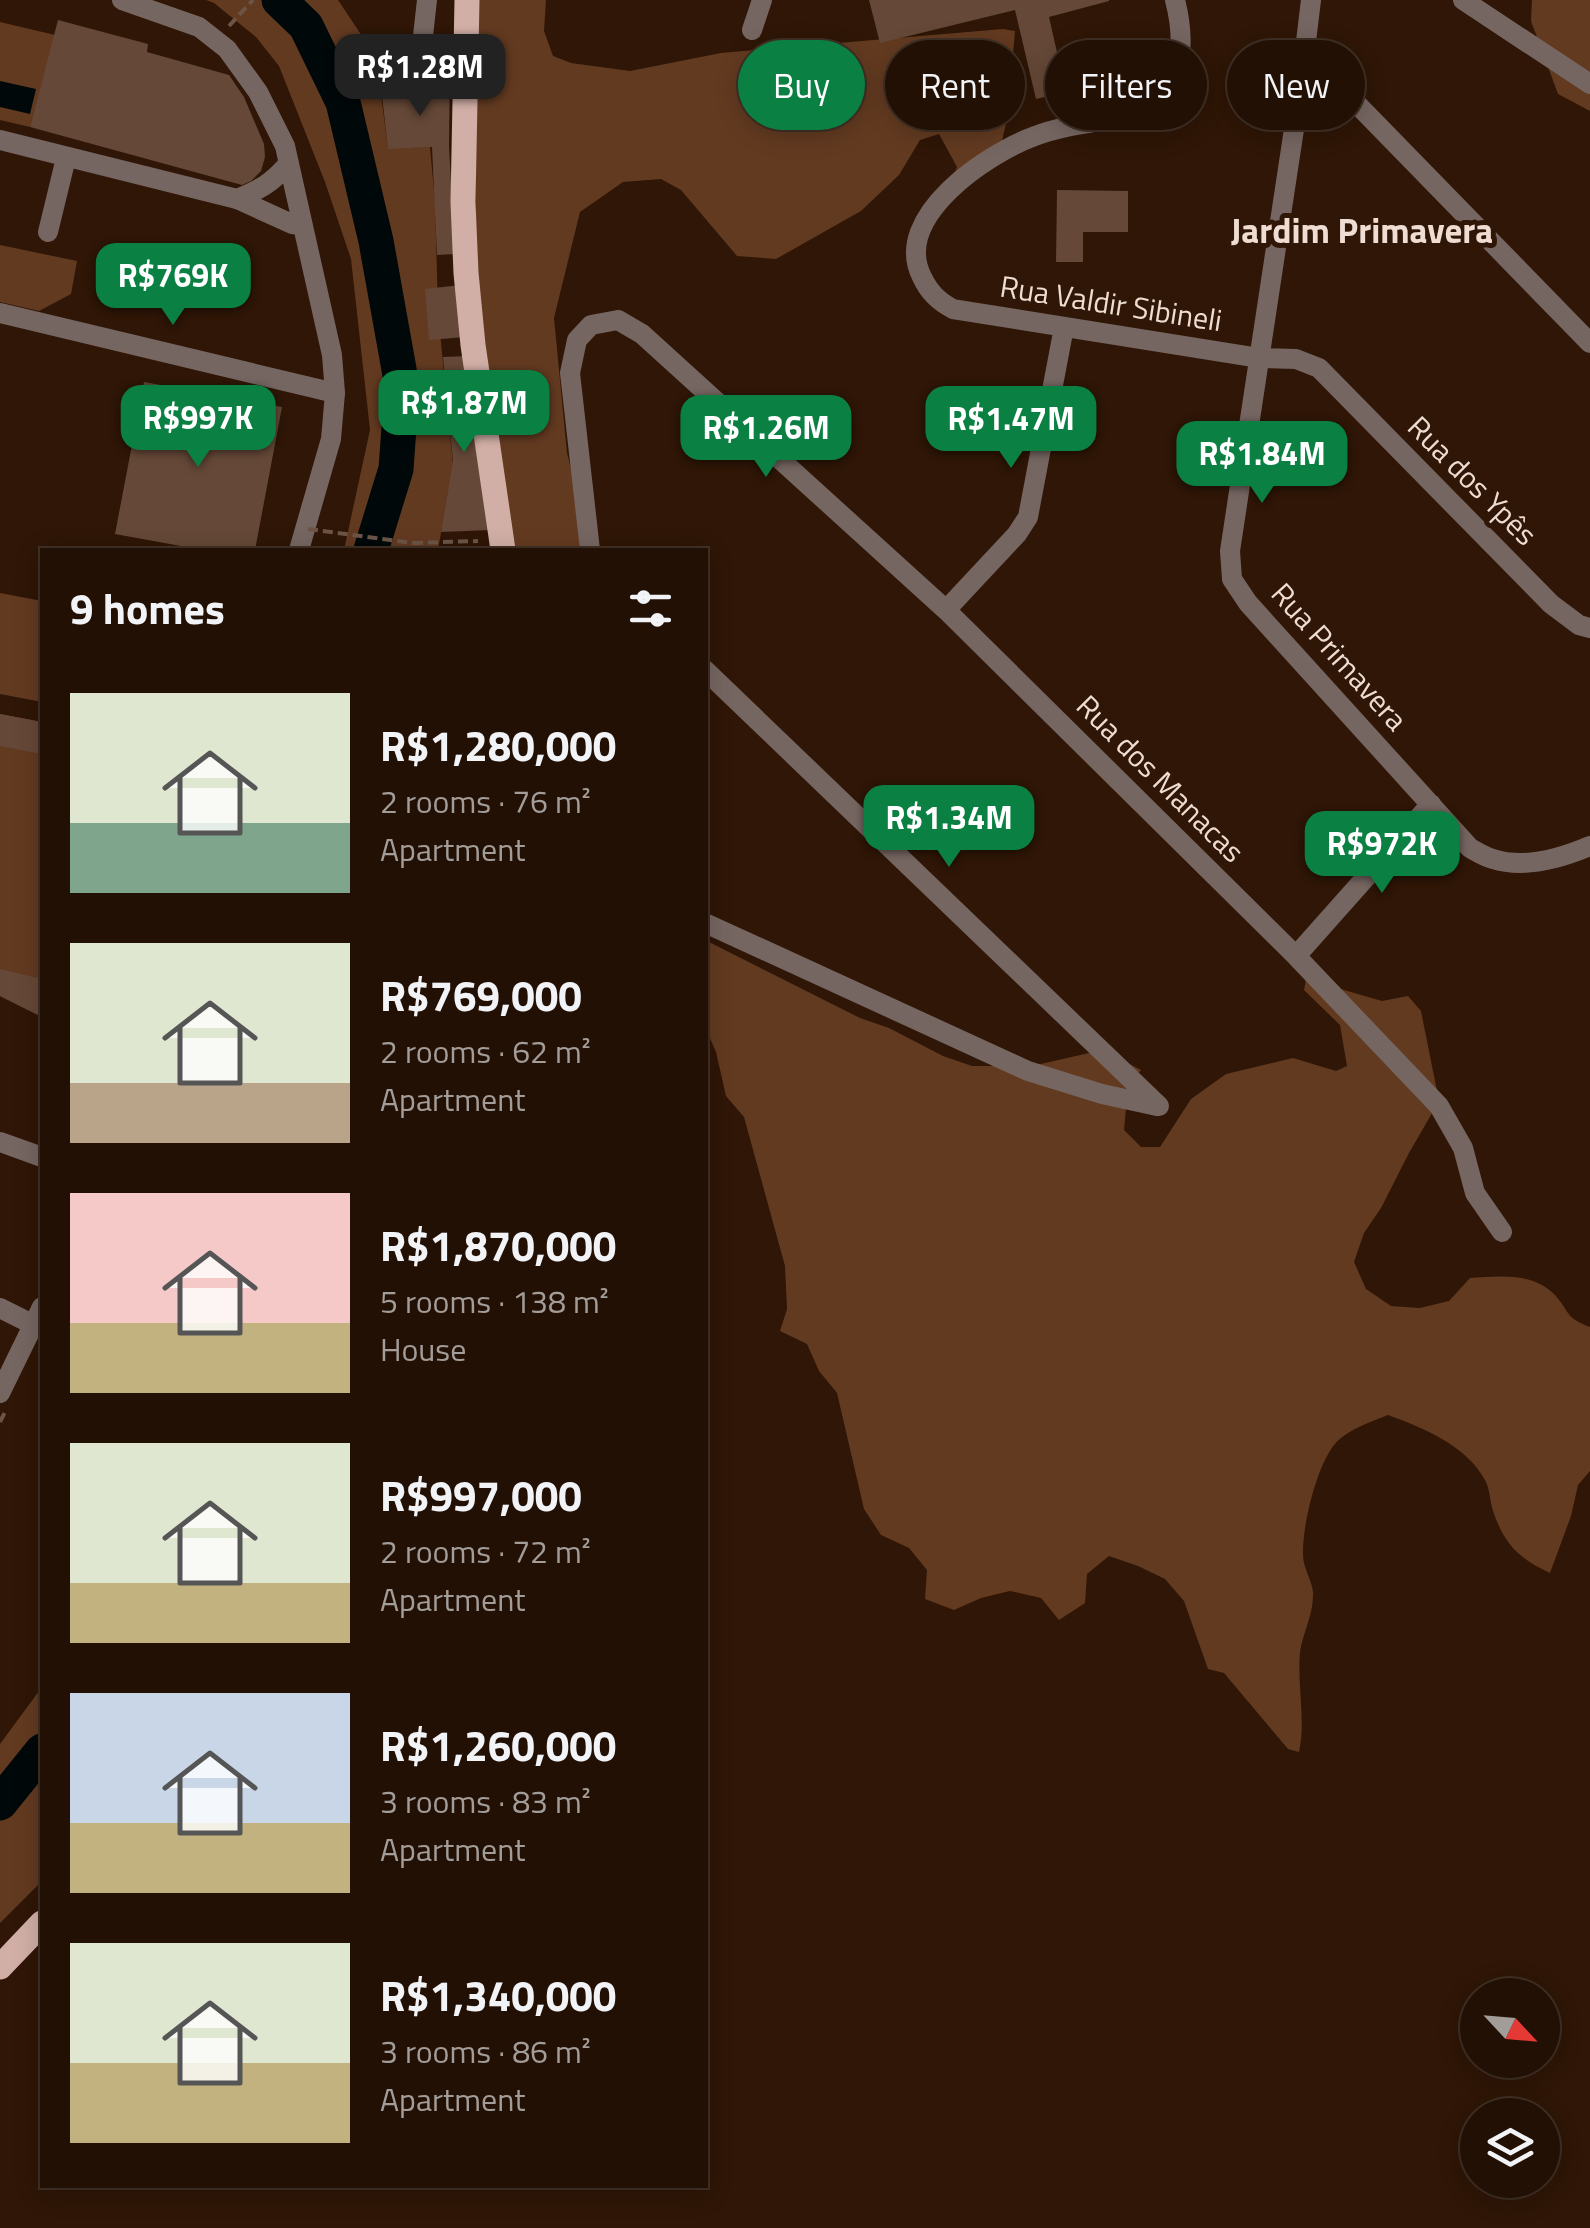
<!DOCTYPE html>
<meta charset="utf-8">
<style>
body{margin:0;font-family:"Titillium Web",sans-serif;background:#2b190e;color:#f1f3f6;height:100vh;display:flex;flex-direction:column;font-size:38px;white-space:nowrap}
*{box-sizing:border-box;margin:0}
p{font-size:32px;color:#a39d9a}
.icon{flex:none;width:55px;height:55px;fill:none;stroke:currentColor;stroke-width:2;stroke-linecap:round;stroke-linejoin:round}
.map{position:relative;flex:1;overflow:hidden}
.details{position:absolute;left:40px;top:548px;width:668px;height:1640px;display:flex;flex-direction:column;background:#231004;border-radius:0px;box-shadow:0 5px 25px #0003,0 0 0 2px #403026}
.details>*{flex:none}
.guide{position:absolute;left:738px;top:40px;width:702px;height:90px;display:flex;gap:20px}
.needle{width:65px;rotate:116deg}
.tools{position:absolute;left:1460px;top:1978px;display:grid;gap:20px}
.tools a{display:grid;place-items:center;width:100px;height:100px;border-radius:50%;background:#231004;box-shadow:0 5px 25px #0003,0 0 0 2px #403026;font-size:50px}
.price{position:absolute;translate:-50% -85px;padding:0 22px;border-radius:20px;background:#0b8043;color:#fff;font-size:32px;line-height:65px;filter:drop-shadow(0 2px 5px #0008)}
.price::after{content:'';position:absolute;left:50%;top:60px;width:30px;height:22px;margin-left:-15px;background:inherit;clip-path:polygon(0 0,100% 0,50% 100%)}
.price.active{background:#222;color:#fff}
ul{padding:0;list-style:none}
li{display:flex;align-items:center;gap:30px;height:250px;padding:0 30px}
li span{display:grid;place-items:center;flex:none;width:280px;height:200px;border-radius:0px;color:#555}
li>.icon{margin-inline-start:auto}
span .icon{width:120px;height:120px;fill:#fffc;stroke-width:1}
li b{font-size:42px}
h2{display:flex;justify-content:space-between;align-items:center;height:120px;padding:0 30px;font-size:42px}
.tag{padding:0 35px;border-radius:45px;background:#231004;box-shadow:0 5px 25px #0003,0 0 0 2px #403026;font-size:35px;line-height:90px}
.tag.active{background:#0b8043;color:#fff}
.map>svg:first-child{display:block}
.green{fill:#623a20}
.water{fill:#000809}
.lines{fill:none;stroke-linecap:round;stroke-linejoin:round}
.river{stroke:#000809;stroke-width:35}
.building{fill:#654837}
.path{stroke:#6c5547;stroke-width:4;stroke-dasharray:10 5;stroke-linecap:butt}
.minor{stroke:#766661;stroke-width:20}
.tertiary{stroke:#766661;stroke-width:20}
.primary{stroke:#d1afa6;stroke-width:25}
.path-bridge{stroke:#6c5547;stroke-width:4;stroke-dasharray:10 5;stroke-linecap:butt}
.labels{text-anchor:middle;stroke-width:10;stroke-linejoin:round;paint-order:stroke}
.street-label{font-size:30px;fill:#efddd3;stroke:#2f1606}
.quarter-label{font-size:35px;font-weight:bold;fill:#efddd3;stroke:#2f1606}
</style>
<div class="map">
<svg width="1590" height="2228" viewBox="0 0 1590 2228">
<rect width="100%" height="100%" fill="#2f1606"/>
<!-- green -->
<path class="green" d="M206 0H338L376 57 388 148 430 147 435 202 438 312 453 464 438 550H344L370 430 351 259 325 182 279 66 256 37 214 3Z
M475 0H546L544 31 553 56 571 63 630 71 721 53 1003 29 1015 31 1013 54 1006 84 1008 115 1001 145 954 175 957 167 939 134 920 140 899 175 861 211 776 259 737 256 681 190 661 179 623 182 580 212 554 318 567 453 579 499 583 550H509L486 447 476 238Z
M1532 0H1590V111L1558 94 1531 21Z
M0 22 55 35 30 127 0 120Z
M0 245 77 261 71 294 39 311 0 302Z
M0 593 42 601V702L0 694Z
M0 714 42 722V1017L0 996Z
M705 940 860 1018 889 1028 943 1056 972 1066H1032L1089 1053 1120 1059 1141 1070 1128 1086 1124 1130 1141 1147H1160L1191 1099 1226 1074 1293 1058 1336 1071 1347 1066 1340 1025 1304 990 1306 979 1382 1001 1408 996 1421 1011 1439 1101 1409 1153 1381 1208 1364 1233 1354 1262 1366 1289 1391 1306 1420 1308 1449 1301 1470 1278C1500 1276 1532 1272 1555 1295 1571 1313 1564 1317 1590 1327V1471L1578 1485 1571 1516 1550 1573C1519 1558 1505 1546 1493 1511 1490 1502 1490 1489 1485 1480 1466 1445 1423 1428 1388 1415 1371 1422 1346 1430 1334 1445 1316 1468 1302 1527 1303 1555 1303 1568 1312 1580 1313 1592 1314 1614 1303 1632 1300 1652 1297 1686 1306 1720 1299 1752L1288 1749 1224 1673 1208 1669 1184 1601 1165 1579 1138 1566 1109 1556 1087 1574 1085 1603 1059 1620 1041 1598 1010 1591 981 1598 954 1610 925 1599 927 1570 909 1548 881 1535 864 1509 837 1393 819 1371 807 1344 780 1331 787 1309 785 1266 744 1117 726 1096 716 1052 705 1027Z
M42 1687V1881L0 1923V1744Z"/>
<!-- water -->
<path class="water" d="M0 81 36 89 30 114 0 107Z"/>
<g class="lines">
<!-- river -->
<path class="river" d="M279 0 306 26 343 102 376 241 402 386 396 469 371 550
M0 1803 42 1751"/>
</g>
<!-- building -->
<path class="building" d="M869 0H1109V1L1049 17 1066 92 1036 99 1015 10 880 43Z
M58 20 148 44 147 52 229 75 244 97 264 144 265 157 261 171 251 181 242 185 30 127Z
M375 34 450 60 449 147 455 254 437 255 432 147 388 149Z
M1057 190 1128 191V232H1083V262H1056Z
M461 285 465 337 429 340 425 289Z
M467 356 491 530 441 532 453 461 443 357Z
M144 382 282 407 255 550H203L115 534Z
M0 714 42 722V754L0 746Z
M0 969 42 979V1017L0 996Z"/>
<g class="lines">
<!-- path -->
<path class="path" d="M229 26 253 0
M413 543 478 541
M0 1422 6 1410"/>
<!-- minor -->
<path class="minor" d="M427 0 422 45 466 58
M1175 0C1185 39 1185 87 1147 112 1140 116 1127 117 1118 118 1090 123 1061 126 1035 136 988 153 891 217 922 277 929 292 938 301 953 309L1260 358 1296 359 1319 368 1551 604 1579 625 1590 628
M1311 0 1301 83 1230 551 1232 579 1248 603 1470 848C1477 852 1485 857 1493 859 1524 869 1562 858 1590 846
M1463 0 1590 84
M752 30 762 0
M1301 83 1353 100 1590 343
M0 140 237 199
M48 232 66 158
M0 313 335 393
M590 550 570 373 577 340 591 325 618 320 642 334 946 610 1296 956 1439 1106 1463 1148 1475 1193 1502 1232
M946 610 1017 534 1028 517 1064 327
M705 670 1159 1106
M705 923 1028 1071 1102 1094 1157 1106
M1296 956 1431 804
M0 1142 42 1157
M0 1308 34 1325"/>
<!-- tertiary -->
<path class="tertiary" d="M122 0 199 27 227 49 258 92 285 146 332 355 335 393 331 439 299 550
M237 199 292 224 303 226
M237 199C261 189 272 183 289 163
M0 1393 42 1307"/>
<!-- primary -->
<path class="primary" d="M467 0 463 202 466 273 473 345 503 550
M0 1967 42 1923"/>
<!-- path-bridge -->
<path class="path-bridge" d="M308 529 413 543"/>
</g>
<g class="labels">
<!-- street labels -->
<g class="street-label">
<text transform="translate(1111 304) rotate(9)" y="10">Rua Valdir Sibineli</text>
<text transform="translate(1472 481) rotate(45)" y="10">Rua dos Ypês</text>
<text transform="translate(1339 657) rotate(48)" y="10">Rua Primavera</text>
<text transform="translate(1160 779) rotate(45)" y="10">Rua dos Manacas</text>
</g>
<!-- quarter labels -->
<g class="quarter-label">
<text x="1362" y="243">Jardim Primavera</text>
</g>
</g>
</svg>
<div class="tools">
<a><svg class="needle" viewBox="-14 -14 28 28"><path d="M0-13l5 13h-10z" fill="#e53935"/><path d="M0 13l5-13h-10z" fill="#a39d9a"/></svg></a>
<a><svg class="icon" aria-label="layers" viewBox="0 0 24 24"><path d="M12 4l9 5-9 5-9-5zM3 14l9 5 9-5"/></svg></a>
</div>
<b class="price active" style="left:420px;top:119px">R$1.28M</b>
<b class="price" style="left:173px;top:328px">R$769K</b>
<b class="price" style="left:464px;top:455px">R$1.87M</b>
<b class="price" style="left:198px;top:470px">R$997K</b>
<b class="price" style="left:1011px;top:471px">R$1.47M</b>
<b class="price" style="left:766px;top:480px">R$1.26M</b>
<b class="price" style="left:1262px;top:506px">R$1.84M</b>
<b class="price" style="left:949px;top:870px">R$1.34M</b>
<b class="price" style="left:1382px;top:896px">R$972K</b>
<div class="guide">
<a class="tag active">Buy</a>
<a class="tag">Rent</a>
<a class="tag">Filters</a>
<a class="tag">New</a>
</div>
<section class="details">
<h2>9 homes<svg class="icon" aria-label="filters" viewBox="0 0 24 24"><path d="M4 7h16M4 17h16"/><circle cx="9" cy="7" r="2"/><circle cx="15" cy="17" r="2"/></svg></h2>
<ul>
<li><span style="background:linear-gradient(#dfe7d0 65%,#7fa58c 0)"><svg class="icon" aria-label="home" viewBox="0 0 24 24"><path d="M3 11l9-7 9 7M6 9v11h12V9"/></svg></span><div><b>R$1,280,000</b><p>2 rooms · 76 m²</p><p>Apartment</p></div></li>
<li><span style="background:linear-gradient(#dfe7d0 70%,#b9a48a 0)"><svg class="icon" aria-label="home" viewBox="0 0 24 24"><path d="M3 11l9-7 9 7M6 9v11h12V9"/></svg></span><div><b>R$769,000</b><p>2 rooms · 62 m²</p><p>Apartment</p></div></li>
<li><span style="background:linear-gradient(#f6c9c9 65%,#c2b280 0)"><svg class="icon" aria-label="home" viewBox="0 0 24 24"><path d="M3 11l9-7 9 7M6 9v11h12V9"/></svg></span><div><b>R$1,870,000</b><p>5 rooms · 138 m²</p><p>House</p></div></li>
<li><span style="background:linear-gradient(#dfe7d0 70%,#c2b280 0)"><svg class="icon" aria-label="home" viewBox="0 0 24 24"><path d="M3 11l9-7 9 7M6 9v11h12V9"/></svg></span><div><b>R$997,000</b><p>2 rooms · 72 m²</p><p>Apartment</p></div></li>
<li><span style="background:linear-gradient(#c9d6e8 65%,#c2b280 0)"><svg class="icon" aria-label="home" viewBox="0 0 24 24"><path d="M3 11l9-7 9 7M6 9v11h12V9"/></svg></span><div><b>R$1,260,000</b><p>3 rooms · 83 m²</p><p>Apartment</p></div></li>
<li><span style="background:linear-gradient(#dfe7d0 60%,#c2b280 0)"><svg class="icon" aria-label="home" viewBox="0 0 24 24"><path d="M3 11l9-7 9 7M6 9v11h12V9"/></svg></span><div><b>R$1,340,000</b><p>3 rooms · 86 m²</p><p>Apartment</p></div></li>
</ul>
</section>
</div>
